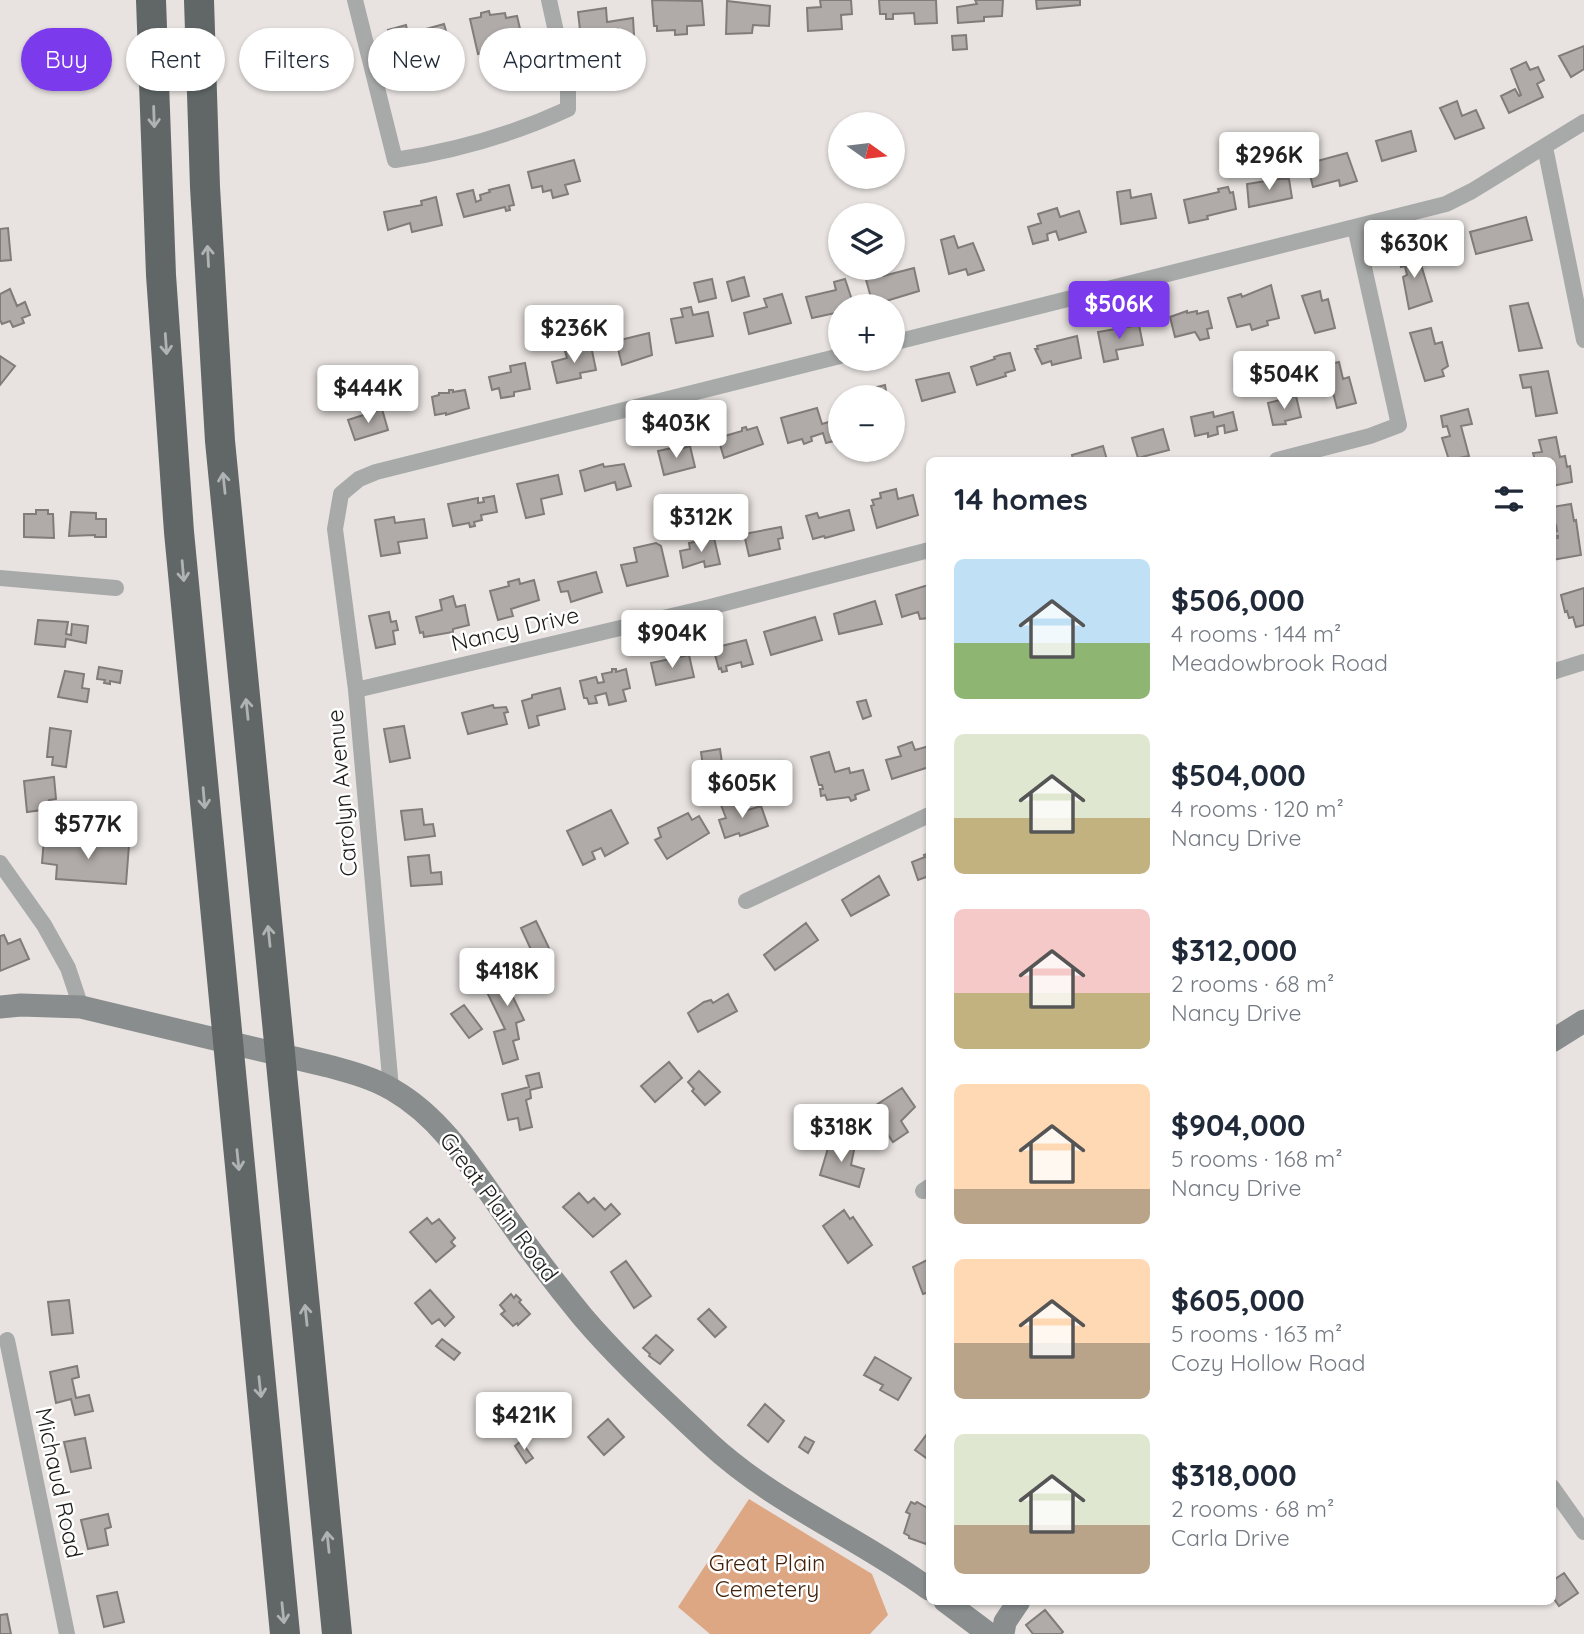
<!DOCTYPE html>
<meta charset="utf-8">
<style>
body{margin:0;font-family:Quicksand,sans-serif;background:#f6f6f7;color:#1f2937;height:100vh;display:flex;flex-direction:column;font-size:26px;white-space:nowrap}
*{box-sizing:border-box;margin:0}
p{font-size:23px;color:#747a83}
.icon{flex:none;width:38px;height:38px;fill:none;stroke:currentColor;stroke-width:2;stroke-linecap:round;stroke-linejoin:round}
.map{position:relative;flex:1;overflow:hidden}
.panel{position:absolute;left:926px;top:457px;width:630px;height:1148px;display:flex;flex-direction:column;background:#fff;border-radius:10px;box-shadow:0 2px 5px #0004}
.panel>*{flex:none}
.guide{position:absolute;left:21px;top:28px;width:665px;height:63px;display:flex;gap:14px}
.needle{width:46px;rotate:104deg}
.controls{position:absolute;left:828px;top:112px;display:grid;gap:14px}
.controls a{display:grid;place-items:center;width:77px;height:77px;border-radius:50%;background:#fff;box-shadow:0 2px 5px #0004;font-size:35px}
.price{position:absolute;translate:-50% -60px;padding:0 16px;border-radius:7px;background:#fff;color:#222;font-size:23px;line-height:46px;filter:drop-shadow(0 2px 4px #0008)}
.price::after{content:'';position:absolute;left:50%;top:42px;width:21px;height:16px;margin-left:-10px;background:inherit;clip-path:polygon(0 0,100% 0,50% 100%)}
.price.active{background:#7c3aed;color:#fff}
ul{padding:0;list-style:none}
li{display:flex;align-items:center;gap:21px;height:175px;padding:0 28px}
li span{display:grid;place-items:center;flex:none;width:196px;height:140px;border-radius:10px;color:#555}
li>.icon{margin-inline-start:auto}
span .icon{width:84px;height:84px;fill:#fffc;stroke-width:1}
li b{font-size:30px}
h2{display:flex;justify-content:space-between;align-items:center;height:84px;padding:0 28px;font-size:30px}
.chip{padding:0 24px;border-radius:32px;background:#fff;box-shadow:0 2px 5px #0004;font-size:24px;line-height:63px}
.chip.active{background:#7c3aed;color:#fff}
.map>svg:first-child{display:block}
.green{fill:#dda784}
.building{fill:#b0aba8;stroke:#817c79;stroke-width:2}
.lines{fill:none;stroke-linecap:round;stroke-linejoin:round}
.street{stroke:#a7aaa9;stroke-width:16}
.secondary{stroke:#898d8d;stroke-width:23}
.highway{stroke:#616767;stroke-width:30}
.oneway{stroke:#b0b3b3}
.labels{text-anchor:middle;stroke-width:5;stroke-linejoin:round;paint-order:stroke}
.street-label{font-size:23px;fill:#1d1c1b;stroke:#fff}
.park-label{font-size:23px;fill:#432209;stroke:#fff}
</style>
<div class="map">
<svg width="1584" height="1634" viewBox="0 0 1584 1634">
<rect width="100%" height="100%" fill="#e8e3e0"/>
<!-- green -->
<path class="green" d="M749 1499 872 1574 888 1615 870 1634H710L678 1607Z"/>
<!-- building -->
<path class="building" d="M652 0 702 1 704 25 687 26V34L675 35V30L657 31V26H654Z
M820 0H851L852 14 841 15 842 29 808 31 807 8 821 7Z
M879 0H936L937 23 915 24 914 13 893 14V19H886V14H880Z
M975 0H1003L1002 16 984 17V21L958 23 957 7 977 4Z
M1036 0H1080V5L1037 9Z
M727 1 770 6 769 26 753 25 752 33 726 34Z
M606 8 607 22 633 18 634 35 618 36V29L583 34 582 30H580L578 12Z
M489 11 490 15 505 13 506 18 517 16 521 33 501 37 503 48 478 54 470 19 481 17V13Z
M444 24 450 45 396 59 388 30 406 25 408 34Z
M966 35 967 49 953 50 952 36Z
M1584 46V69L1571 77 1559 56Z
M1526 62 1530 70 1538 67 1544 80 1537 84 1543 97 1509 113 1501 96 1515 89 1519 96 1521 95 1511 69Z
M1457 101 1462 116 1476 110 1484 128 1455 139 1440 108Z
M1411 131 1416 151 1382 161 1376 141Z
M1347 153 1357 181 1340 186 1339 180 1313 187 1309 171 1316 169 1317 161Z
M574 160 580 181 565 185 568 194 553 198 551 190 543 192 542 186 532 188 528 172Z
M1279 179H1289L1292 198 1249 207 1247 184Z
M509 185 514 205 509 206 510 210 506 211 505 207 464 217 457 194 473 190 476 202 481 200 480 195 490 192 489 190Z
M1228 187 1230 193 1233 192 1236 209 1207 216 1208 219 1189 223 1184 200 1219 192 1218 189Z
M1130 190 1131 198 1151 194 1156 218 1121 224 1117 192Z
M436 197 442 225 412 232 410 223 388 230 384 212 422 205 421 201Z
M1057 208 1060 217 1079 211 1086 232 1059 240 1056 231 1047 234 1048 240 1033 244 1028 227 1041 223 1038 214Z
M1526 217 1532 240 1476 254 1470 232Z
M8 228 11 260 0 261V229Z
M954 236 958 248 973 243 984 270 968 275 966 269 949 274 941 240Z
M1412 248 1415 259 1419 258 1432 301 1409 309 1403 277 1407 275 1405 266 1401 267 1397 252Z
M914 268 919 291 873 305 865 276 882 272 883 276Z
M744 277 749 296 732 301 727 282Z
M712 279 716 298 699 302 694 283Z
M845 279 854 306H840V312L812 318 806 297 836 290 834 282Z
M1271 285 1279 318 1267 321 1268 325 1252 330 1250 324 1237 327 1228 298 1241 294 1242 297Z
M10 289 17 306 25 302 30 315 22 318 24 323 13 327 10 321 2 324 0 320V294Z
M1320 291 1322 301 1328 299 1335 328 1315 333 1302 296Z
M782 294 791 323 749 334 744 313 767 307 764 299Z
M1528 303 1542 348 1519 351 1510 306Z
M691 307 693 315 708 312 713 336 676 343 671 319 683 317 681 309Z
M1187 311V313L1197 311V314L1208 311 1212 328 1207 329 1209 338 1200 340 1195 332 1175 337 1170 317Z
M1139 325 1143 345 1116 350 1118 359 1104 362 1098 332Z
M1431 328 1435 344 1442 342 1448 366 1442 370 1444 376 1425 381 1410 333Z
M649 333 652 355 622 365 616 341Z
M1077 336 1081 358 1052 365 1051 361 1042 364 1035 349H1038L1037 346Z
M591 346 596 370 580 373 581 378 557 383 552 362 567 358 565 351Z
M1010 353 1015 370 1005 373 1006 376 977 385 971 367 995 359 994 357 1000 355Z
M0 356 15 366 0 385Z
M1339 362 1343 379 1349 377 1356 403 1337 408 1326 365Z
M525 363 530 389 514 392V396L501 398 499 388 492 390 489 377 511 372 510 366Z
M1548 371 1557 413 1536 416 1531 387 1523 388 1520 375Z
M949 373 955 392 922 401 916 380Z
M885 385 887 397H860L875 393 873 388Z
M449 390H453V392L465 390 469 408 446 415V413L435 415 432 397 439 395V393H449Z
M1296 396 1301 417 1285 421 1286 424 1273 425 1268 403Z
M817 408 822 424 832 421 838 440 826 443 823 433 811 437 812 441 804 444 802 439 788 443 781 418Z
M382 409 388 430 355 440 348 420Z
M1468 409 1472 424 1461 426 1469 456 1449 460 1442 438 1450 436 1447 426 1443 427 1441 416Z
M1213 412 1214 417 1233 412 1237 430 1225 433 1224 425 1217 427 1218 434 1208 437V433L1195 436 1191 417Z
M746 427 747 430 757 427 763 444 724 458 718 438 742 431V428Z
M1163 429 1169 450 1138 458 1132 438Z
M1556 437 1560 457 1565 456 1567 467 1570 466 1572 482 1552 486V460H1535L1533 453 1542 452 1539 440Z
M690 446 695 467 664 475 658 451 672 448 673 451Z
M1103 446 1107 460H1073L1072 455Z
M603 464 604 467 624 464 631 486 617 490 615 482 585 491 580 471Z
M558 475 562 494 541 499 544 514 526 518 517 484Z
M896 489 898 499 913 495 918 515 877 528 871 506 874 505 872 500 881 498 880 493Z
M494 496 497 512 481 515 482 520 474 522 475 526 470 527 469 523 453 526 448 504 478 498V503L484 502 483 498Z
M1571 504 1574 521 1576 520 1581 555 1552 560V539L1558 538V536H1553L1552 532 1557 531 1556 525 1552 526V507Z
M36 510H48V514H53L54 538 24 537V514H36Z
M849 510 854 530 825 538 824 536 813 539 806 516 817 513 819 518Z
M71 512 96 513V519H106V537H95V535L69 536Z
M394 517 395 523 424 519 427 538 398 542 400 553 381 556 375 520Z
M781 527 783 538 778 539 780 549 749 556 744 534Z
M714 538 720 564 705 567 704 561 683 568 680 551 690 549 689 543Z
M656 543 661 546 668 576 627 586 621 565 637 562 634 548Z
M596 572 602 592 571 602 568 591 561 592 558 582Z
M519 579 520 584 534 580 539 600 511 609 513 616 498 620 490 591 509 586 508 582Z
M925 586H929V618L920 619 918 612 902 617 896 595Z
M1584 588V625L1576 627 1573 617 1569 618 1567 611 1565 612 1561 595Z
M453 596 456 607 465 605 469 625 453 629V632L424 637 423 632 420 633 416 617 442 610 440 600Z
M875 601 882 624 839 634 834 614Z
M389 612 391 622 396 621 398 630 393 631 395 644 376 648 369 616Z
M815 617 822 640 771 655 764 632Z
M38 620 68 622 66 634 71 635 72 624 88 626 86 643 66 639 65 647 35 644Z
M746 640 753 664 742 667 741 662 726 666 727 671 722 672 721 668 719 669 713 648Z
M689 655 694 677 656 685 651 663Z
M99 667 122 671 120 683 110 681V684L104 683 105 680 97 679Z
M612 669H616V672L626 669 630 688 623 690 626 701 609 705 606 693 595 696 597 703 589 704 587 698H584L580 681 596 677 598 683 604 682 602 674 612 672Z
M65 671 84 674 82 688 89 689 87 702 58 697Z
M560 688 565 709 537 716 539 725 529 728 522 701 532 698V695Z
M866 700 871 716 863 719 857 702Z
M493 705 494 708 506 707 508 712 504 713 507 724 468 734 462 713Z
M404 726 410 758 390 762 384 729Z
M50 728 71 731 66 767 52 765 53 757H47Z
M912 742 915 750 929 746V767L892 779 886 760 901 756 898 747Z
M720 749 722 763 703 766 701 752Z
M829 752 835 772 849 768 850 773 863 770 869 790 855 795 856 799 851 801 849 797 827 800 825 795 821 796 820 789H823L822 785H819L811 757Z
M776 776 782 794 760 801 754 783Z
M54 777 56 799 49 800 50 809 27 812 24 781Z
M736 800 739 808 747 805 748 810 761 806 768 826 740 836 739 833 725 838 719 820 726 818 721 805Z
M422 809 424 825 433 824 435 836 405 840 401 811Z
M611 810 628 843 605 856 601 848 592 852 595 859 583 865 567 831Z
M688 813 692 820 699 816 709 833 667 859 655 840 661 837 658 828Z
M44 839 129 845 126 884 56 879 57 865 42 863Z
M929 853V876L918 880 912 862 925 857 924 855Z
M429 855 431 873 441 872 442 884 411 886 408 857Z
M879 876 889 895 851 916 842 900Z
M536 921 549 948 534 956 521 928Z
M806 923 818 940 775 970 764 955Z
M4 935 8 944 20 939 29 959 0 971V936Z
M517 962 528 985 511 993 524 1020 516 1023 519 1039 513 1041 518 1059 503 1064 494 1032 505 1029 483 984 499 976 497 973Z
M728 994 737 1011 698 1032 688 1013 704 1002 711 1000 713 1003Z
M464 1005 482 1029 469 1038 451 1014Z
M669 1062 682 1078 655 1102 641 1086Z
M699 1071 720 1092 705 1105 692 1091 694 1089 688 1082Z
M539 1073 542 1087 530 1090 531 1098 526 1100 532 1127 520 1130 518 1118 508 1120 502 1094 529 1087 526 1076Z
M902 1088 915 1107 901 1121 908 1132 893 1142 870 1109Z
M831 1138 855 1145 851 1165 864 1169 859 1187 820 1175Z
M579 1193 588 1203 594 1198 605 1210 611 1204 620 1214 593 1237 563 1207Z
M844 1210 850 1219 853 1217 872 1245 848 1263 823 1226Z
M427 1218 432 1224 439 1219 455 1238 451 1242 455 1246 436 1262 410 1232Z
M929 1259V1292L923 1294 913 1267Z
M626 1261 651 1296 634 1308 611 1272Z
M430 1290 454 1317 445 1326 439 1319 432 1324 415 1303Z
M511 1294 514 1298 516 1295 521 1300 519 1302 530 1314 518 1325 517 1323 513 1326 501 1314 505 1311 500 1305Z
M69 1300 73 1333 52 1335 48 1302Z
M709 1309 726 1327 715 1337 698 1319Z
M656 1335 673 1350 660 1364 649 1356 650 1354 643 1348Z
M442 1339 460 1353 454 1360 436 1346Z
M875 1357 911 1378 898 1400 880 1390 883 1385 864 1375Z
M77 1366 79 1377 72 1379 76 1398 89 1395 93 1411 75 1415 71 1399 56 1403 50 1372Z
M765 1404 784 1421 768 1442 748 1425Z
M608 1419 624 1437 604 1455 588 1437Z
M927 1434 929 1436V1460L915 1450Z
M805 1437 814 1442 808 1453 799 1447Z
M85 1438 91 1468 71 1472 64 1442Z
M521 1441 533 1458 526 1463 515 1446Z
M911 1502 915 1504 917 1502 929 1509V1538L926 1544 909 1538V1536L904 1533 910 1514 906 1512Z
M108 1514 111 1527 105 1529 108 1545 88 1549 81 1520Z
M1564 1573 1578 1593 1559 1606 1552 1596V1581Z
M117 1592 124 1622 104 1627 97 1596Z
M1045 1610 1063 1632 1061 1634H1033L1026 1625Z
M7 1614 11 1634H0V1615Z"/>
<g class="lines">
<!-- street -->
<path class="street" d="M355 0 395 160C454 151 514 134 568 109V86L549 0
M1545 147 1584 340
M892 343 1446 204 1472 191 1584 122
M1277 460 1370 436 1399 425 1355 227
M0 578 116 588
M1552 672 1584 662
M356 690 710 607 929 550
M0 863 44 925 68 968 81 1007
M746 901 929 815
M391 1089 356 690 335 529 341 494 359 479 376 472 840 356
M923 1191 929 1187
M7 1340 67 1634
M1552 1487 1584 1532"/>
<!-- secondary -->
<path class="secondary" d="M0 1007 21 1005 81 1007 328 1066C350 1072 373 1078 393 1090 442 1118 473 1169 505 1215 529 1249 555 1283 582 1316 620 1361 666 1402 709 1443 775 1504 858 1537 929 1589
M1552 1041 1584 1021
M945 1601 989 1634
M1003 1634 1005 1622 1019 1601"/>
<!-- highway -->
<path class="highway" d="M151 0 161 275 179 532 285 1634
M199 0 205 187 220 441 337 1634"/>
</g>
<!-- one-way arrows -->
<defs><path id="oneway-shaft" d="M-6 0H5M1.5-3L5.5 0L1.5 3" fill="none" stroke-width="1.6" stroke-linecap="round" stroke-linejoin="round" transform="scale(1.75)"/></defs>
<g class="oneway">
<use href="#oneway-shaft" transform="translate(154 117) rotate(88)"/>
<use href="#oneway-shaft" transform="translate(208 256) rotate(-93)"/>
<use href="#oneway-shaft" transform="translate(166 344) rotate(86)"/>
<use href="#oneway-shaft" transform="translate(224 483) rotate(-96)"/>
<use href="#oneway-shaft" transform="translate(183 571) rotate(85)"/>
<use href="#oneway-shaft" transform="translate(247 709) rotate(-96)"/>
<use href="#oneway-shaft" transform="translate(204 798) rotate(85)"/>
<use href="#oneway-shaft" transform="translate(269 936) rotate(-96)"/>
<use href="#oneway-shaft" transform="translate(238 1160) rotate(84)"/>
<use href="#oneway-shaft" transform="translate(306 1315) rotate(-96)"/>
<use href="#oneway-shaft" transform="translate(260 1387) rotate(84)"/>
<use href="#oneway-shaft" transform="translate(328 1542) rotate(-96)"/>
<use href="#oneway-shaft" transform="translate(283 1613) rotate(84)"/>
</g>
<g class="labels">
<!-- street labels -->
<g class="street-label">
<text transform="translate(515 629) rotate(-13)" y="8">Nancy Drive</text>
<text transform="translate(342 793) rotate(-95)" y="8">Carolyn Avenue</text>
<text transform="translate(499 1207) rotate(53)" y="8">Great Plain Road</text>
<text transform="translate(59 1483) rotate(78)" y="8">Michaud Road</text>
</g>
<!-- park labels -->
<g class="park-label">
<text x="767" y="1571">Great Plain<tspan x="767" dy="26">Cemetery</tspan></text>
</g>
</g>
</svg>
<div class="controls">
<a><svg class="needle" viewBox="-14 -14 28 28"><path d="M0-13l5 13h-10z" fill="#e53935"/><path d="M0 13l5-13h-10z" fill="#747a83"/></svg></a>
<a><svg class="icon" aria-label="layers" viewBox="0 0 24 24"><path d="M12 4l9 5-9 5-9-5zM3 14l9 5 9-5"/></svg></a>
<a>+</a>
<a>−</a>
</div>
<b class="price" style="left:1269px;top:192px">$296K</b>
<b class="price" style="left:1414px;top:280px">$630K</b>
<b class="price active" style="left:1119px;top:341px">$506K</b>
<b class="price" style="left:574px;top:365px">$236K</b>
<b class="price" style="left:1284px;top:411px">$504K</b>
<b class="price" style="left:368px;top:425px">$444K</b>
<b class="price" style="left:676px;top:460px">$403K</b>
<b class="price" style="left:701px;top:554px">$312K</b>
<b class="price" style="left:672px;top:670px">$904K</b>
<b class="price" style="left:742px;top:820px">$605K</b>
<b class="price" style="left:88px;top:861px">$577K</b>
<b class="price" style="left:507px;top:1008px">$418K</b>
<b class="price" style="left:841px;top:1164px">$318K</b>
<b class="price" style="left:524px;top:1452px">$421K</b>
<div class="guide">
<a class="chip active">Buy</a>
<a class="chip">Rent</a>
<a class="chip">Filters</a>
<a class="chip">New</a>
<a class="chip">Apartment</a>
</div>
<section class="panel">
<h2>14 homes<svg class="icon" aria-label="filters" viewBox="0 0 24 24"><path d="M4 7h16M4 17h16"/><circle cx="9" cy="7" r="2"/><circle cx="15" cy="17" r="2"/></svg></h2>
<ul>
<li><span style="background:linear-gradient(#bfe0f5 60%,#8fb573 0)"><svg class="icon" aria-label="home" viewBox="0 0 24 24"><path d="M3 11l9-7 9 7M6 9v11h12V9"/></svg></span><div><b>$506,000</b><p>4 rooms · 144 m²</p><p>Meadowbrook Road</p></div></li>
<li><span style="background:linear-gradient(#dfe7d0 60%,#c2b280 0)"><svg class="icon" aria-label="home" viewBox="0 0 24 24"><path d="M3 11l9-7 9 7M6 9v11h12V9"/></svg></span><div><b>$504,000</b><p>4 rooms · 120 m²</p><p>Nancy Drive</p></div></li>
<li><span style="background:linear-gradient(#f6c9c9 60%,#c2b280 0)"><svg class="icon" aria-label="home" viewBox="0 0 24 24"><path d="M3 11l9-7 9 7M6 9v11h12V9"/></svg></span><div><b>$312,000</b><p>2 rooms · 68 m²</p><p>Nancy Drive</p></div></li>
<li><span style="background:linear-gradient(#ffd9b3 75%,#b9a48a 0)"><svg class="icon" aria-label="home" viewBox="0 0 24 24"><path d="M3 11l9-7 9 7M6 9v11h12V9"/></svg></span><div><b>$904,000</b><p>5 rooms · 168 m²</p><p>Nancy Drive</p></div></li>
<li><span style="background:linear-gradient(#ffd9b3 60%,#b9a48a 0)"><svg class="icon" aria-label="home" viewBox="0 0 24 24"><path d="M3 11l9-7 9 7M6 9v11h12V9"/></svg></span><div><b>$605,000</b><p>5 rooms · 163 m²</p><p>Cozy Hollow Road</p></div></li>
<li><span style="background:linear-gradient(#dfe7d0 65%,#b9a48a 0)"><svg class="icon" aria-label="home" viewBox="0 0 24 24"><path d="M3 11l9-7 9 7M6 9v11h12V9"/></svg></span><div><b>$318,000</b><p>2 rooms · 68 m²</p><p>Carla Drive</p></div></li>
</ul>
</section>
</div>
